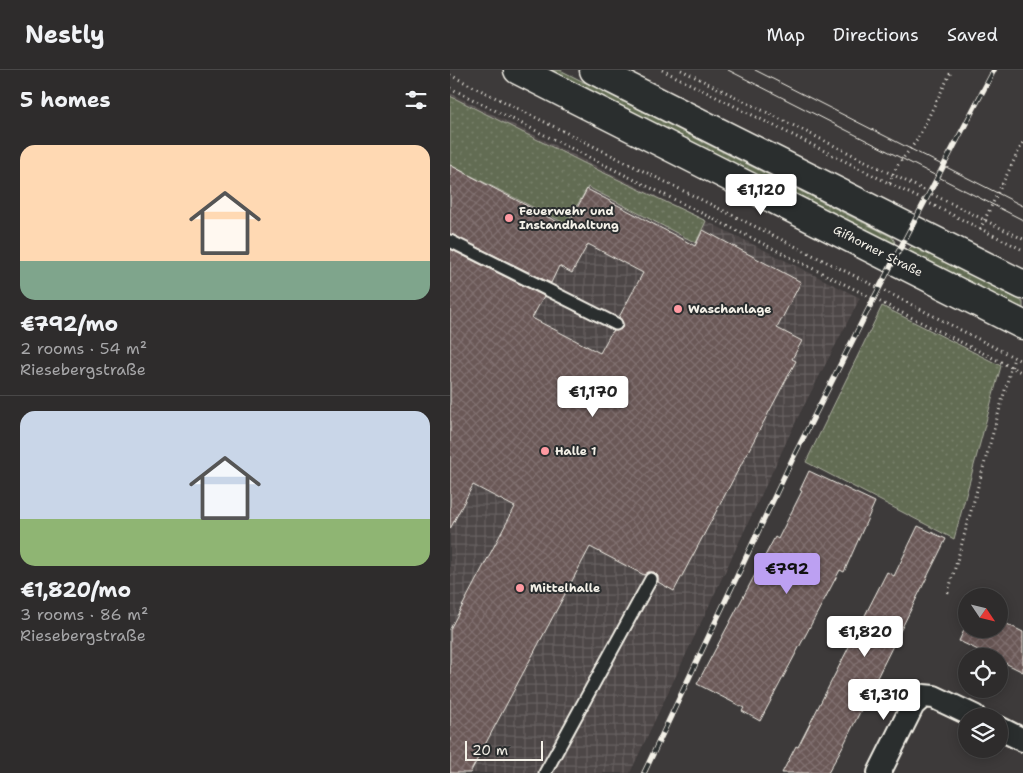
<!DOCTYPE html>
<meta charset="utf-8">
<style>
body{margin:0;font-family:"Shantell Sans",sans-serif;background:#3a3838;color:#f1f3f6;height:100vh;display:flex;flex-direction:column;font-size:19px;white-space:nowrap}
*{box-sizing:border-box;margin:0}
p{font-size:16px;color:#a7a7a9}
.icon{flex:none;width:28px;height:28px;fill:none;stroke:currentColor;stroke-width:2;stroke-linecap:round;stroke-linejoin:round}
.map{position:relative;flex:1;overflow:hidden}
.side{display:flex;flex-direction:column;background:#2e2c2c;width:450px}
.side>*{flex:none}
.needle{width:32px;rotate:125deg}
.fabs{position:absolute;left:508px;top:518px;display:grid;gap:10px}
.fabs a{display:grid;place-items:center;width:50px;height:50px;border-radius:50%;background:#2e2c2c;box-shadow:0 2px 12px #0003,0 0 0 1px #494848;font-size:25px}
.scale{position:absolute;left:15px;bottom:12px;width:78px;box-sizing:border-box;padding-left:5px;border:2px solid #f4f1e8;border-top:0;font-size:14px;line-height:18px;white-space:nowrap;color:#f4f1e8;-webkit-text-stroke:4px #2a2d2e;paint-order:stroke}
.price{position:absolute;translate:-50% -42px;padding:0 11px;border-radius:5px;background:#fff;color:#222;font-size:16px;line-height:32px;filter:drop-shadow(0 1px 2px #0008)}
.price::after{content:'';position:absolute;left:50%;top:30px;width:15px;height:11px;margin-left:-8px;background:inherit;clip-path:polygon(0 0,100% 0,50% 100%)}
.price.active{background:#bca0f2;color:#111}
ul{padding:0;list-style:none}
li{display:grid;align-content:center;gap:10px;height:265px;padding:0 20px}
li+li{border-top:1px solid #494848}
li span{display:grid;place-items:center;height:155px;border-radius:15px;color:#555}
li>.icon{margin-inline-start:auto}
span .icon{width:90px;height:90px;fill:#fffc;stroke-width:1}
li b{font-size:21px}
h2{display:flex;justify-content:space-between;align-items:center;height:60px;padding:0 20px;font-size:21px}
header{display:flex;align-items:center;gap:30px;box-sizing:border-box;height:70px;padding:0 25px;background:#2e2c2c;border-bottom:1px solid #494848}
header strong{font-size:24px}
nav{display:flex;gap:28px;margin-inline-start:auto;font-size:18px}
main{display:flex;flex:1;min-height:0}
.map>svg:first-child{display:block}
.industrial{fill:url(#industrial-grid)}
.grass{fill:url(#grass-dots);stroke:#abae9e}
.building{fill:url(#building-cross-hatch);stroke:#f4f1e8}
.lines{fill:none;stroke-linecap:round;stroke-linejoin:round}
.service-casing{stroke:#f4f1e8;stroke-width:15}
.minor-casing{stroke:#f4f1e8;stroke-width:26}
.secondary-casing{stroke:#f4f1e8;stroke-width:31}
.path{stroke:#f4f1e8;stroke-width:3;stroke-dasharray:1 4;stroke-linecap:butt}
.service{stroke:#2a2d2e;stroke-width:11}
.minor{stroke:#2a2d2e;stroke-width:22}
.secondary{stroke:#2a2d2e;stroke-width:28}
.tram{stroke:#f4f1e8;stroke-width:1}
.rail-casing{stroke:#f4f1e8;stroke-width:5.5}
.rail{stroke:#2a2d2e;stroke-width:4;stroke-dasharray:11;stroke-linecap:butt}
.poi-dot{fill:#ff9aa2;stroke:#2a2d2e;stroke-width:2}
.labels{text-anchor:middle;stroke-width:4;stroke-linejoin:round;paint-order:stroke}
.poi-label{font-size:12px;font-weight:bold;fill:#f4f1e8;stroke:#2a2d2e;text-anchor:start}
.street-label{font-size:12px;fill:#f4f1e8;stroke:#2a2d2e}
</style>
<header>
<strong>Nestly</strong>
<nav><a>Map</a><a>Directions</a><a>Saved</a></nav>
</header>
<main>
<section class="side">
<h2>5 homes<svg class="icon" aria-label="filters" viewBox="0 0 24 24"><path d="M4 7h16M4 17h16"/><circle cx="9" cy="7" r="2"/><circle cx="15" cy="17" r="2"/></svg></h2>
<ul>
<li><span style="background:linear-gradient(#ffd9b3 75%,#7fa58c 0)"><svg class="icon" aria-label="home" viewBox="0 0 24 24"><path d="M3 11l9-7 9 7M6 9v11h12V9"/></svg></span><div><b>€792/mo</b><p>2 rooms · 54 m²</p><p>Riesebergstraße</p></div></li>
<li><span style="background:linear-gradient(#c9d6e8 70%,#8fb573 0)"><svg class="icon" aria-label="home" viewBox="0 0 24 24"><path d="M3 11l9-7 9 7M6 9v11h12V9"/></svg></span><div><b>€1,820/mo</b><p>3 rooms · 86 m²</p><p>Riesebergstraße</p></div></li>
</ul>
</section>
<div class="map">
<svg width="573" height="703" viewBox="0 0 573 703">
<defs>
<pattern id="industrial-grid" width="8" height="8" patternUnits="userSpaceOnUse" patternTransform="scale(1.25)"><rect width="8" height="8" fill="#4d4646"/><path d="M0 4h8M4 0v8" fill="none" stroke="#676161"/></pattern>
<pattern id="grass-dots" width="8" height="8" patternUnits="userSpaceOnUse" patternTransform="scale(1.25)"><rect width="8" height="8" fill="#626c53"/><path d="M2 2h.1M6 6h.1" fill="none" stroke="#79816c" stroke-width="1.8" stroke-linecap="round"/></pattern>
<pattern id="building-cross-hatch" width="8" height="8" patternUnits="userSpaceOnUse" patternTransform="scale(1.25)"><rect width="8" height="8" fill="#6a5857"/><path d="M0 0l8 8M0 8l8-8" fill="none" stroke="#80706f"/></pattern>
</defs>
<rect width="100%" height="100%" fill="#3d3a3a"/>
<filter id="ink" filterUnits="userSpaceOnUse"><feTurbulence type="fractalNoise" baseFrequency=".02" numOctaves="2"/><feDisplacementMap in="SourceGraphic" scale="10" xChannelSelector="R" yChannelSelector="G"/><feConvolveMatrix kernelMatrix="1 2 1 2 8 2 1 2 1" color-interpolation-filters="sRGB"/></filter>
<g filter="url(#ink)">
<!-- industrial -->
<path class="industrial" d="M0 23 410 228 348 347 180 703H0Z"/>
<!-- grass -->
<path class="grass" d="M95 0H110L442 167 445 172 443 174Z
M0 26 150 101 256 151 246 173 138 117 116 154 0 95Z
M462 176 467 177 573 232V240L463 186 458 180Z
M432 236 551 296 504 469 356 392Z"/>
<!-- building -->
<path class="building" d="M0 95 117 157 137 119 245 176 253 160 351 212 327 258 352 271 342 289 346 291 224 521 208 512V506L204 502H198L194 505 140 477 20 703H0V559L65 437 23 415 0 459V179L94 226 82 248 150 283 162 261H167L172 258 173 253 169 247 193 203 138 174 122 203 109 196 101 213 0 164Z
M359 401 425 432 394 502 390 500 310 651 292 641 294 638 247 614 325 467 328 469 352 421 350 420Z
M468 456 496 469 394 674 378 703H332L346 676 348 677 437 502 444 506Z
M549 550 573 562V602L549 590V586H541L509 571 516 556V559H549Z"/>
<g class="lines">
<defs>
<path id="service" d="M0 171 166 254
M95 703 201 509"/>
<path id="minor" d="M549 658 573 670
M429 703 463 635 473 626 484 627 524 646"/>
<path id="secondary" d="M68 0 573 255
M144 0 573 215"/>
</defs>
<!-- service casing -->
<use href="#service" class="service-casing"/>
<!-- minor casing -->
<use href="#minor" class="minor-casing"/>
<!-- secondary casing -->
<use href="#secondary" class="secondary-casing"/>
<!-- path -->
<path class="path" d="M212 0 573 180
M231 0 573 169
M0 5 429 218 573 292
M0 18 573 303
M439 113 447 96 467 70 502 0
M530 159 573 72
M498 523 564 288"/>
<!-- service -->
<use href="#service" class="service"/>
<!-- minor -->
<use href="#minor" class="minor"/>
<!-- secondary -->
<use href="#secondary" class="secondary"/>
<!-- tram -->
<path class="tram" d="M278 0 573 150
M305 0 573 136"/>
<defs>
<path id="rail" d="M194 703 342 390 424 228 544 0"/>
</defs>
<!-- rail casing -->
<use href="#rail" class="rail-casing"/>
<!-- rail -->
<use href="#rail" class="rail"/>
</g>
</g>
<!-- markers -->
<g class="poi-dot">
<circle cx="59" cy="148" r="5"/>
<circle cx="228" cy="239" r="5"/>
<circle cx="95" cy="381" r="5"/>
<circle cx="70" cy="518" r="5"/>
</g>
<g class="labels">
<!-- poi labels -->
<g class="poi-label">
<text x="69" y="145">Feuerwehr und<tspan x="69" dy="14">Instandhaltung</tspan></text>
<text x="238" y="243">Waschanlage</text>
<text x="105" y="385">Halle 1</text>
<text x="80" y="522">Mittelhalle</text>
</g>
<!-- street labels -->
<g class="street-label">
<text transform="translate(428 181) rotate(27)" y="4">Gifhorner Straße</text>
</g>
</g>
</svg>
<div class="fabs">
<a><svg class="needle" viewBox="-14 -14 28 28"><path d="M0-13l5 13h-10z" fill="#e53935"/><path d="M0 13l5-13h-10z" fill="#a7a7a9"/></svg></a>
<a><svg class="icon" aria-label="locate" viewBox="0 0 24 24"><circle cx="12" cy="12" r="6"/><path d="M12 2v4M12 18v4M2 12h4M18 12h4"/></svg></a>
<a><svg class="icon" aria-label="layers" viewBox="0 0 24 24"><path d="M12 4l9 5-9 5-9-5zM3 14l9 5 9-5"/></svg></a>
</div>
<div class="scale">20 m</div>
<b class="price" style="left:311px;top:146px">€1,120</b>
<b class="price" style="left:143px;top:348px">€1,170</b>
<b class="price active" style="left:337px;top:525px">€792</b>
<b class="price" style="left:415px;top:588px">€1,820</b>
<b class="price" style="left:434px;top:651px">€1,310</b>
</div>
</main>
